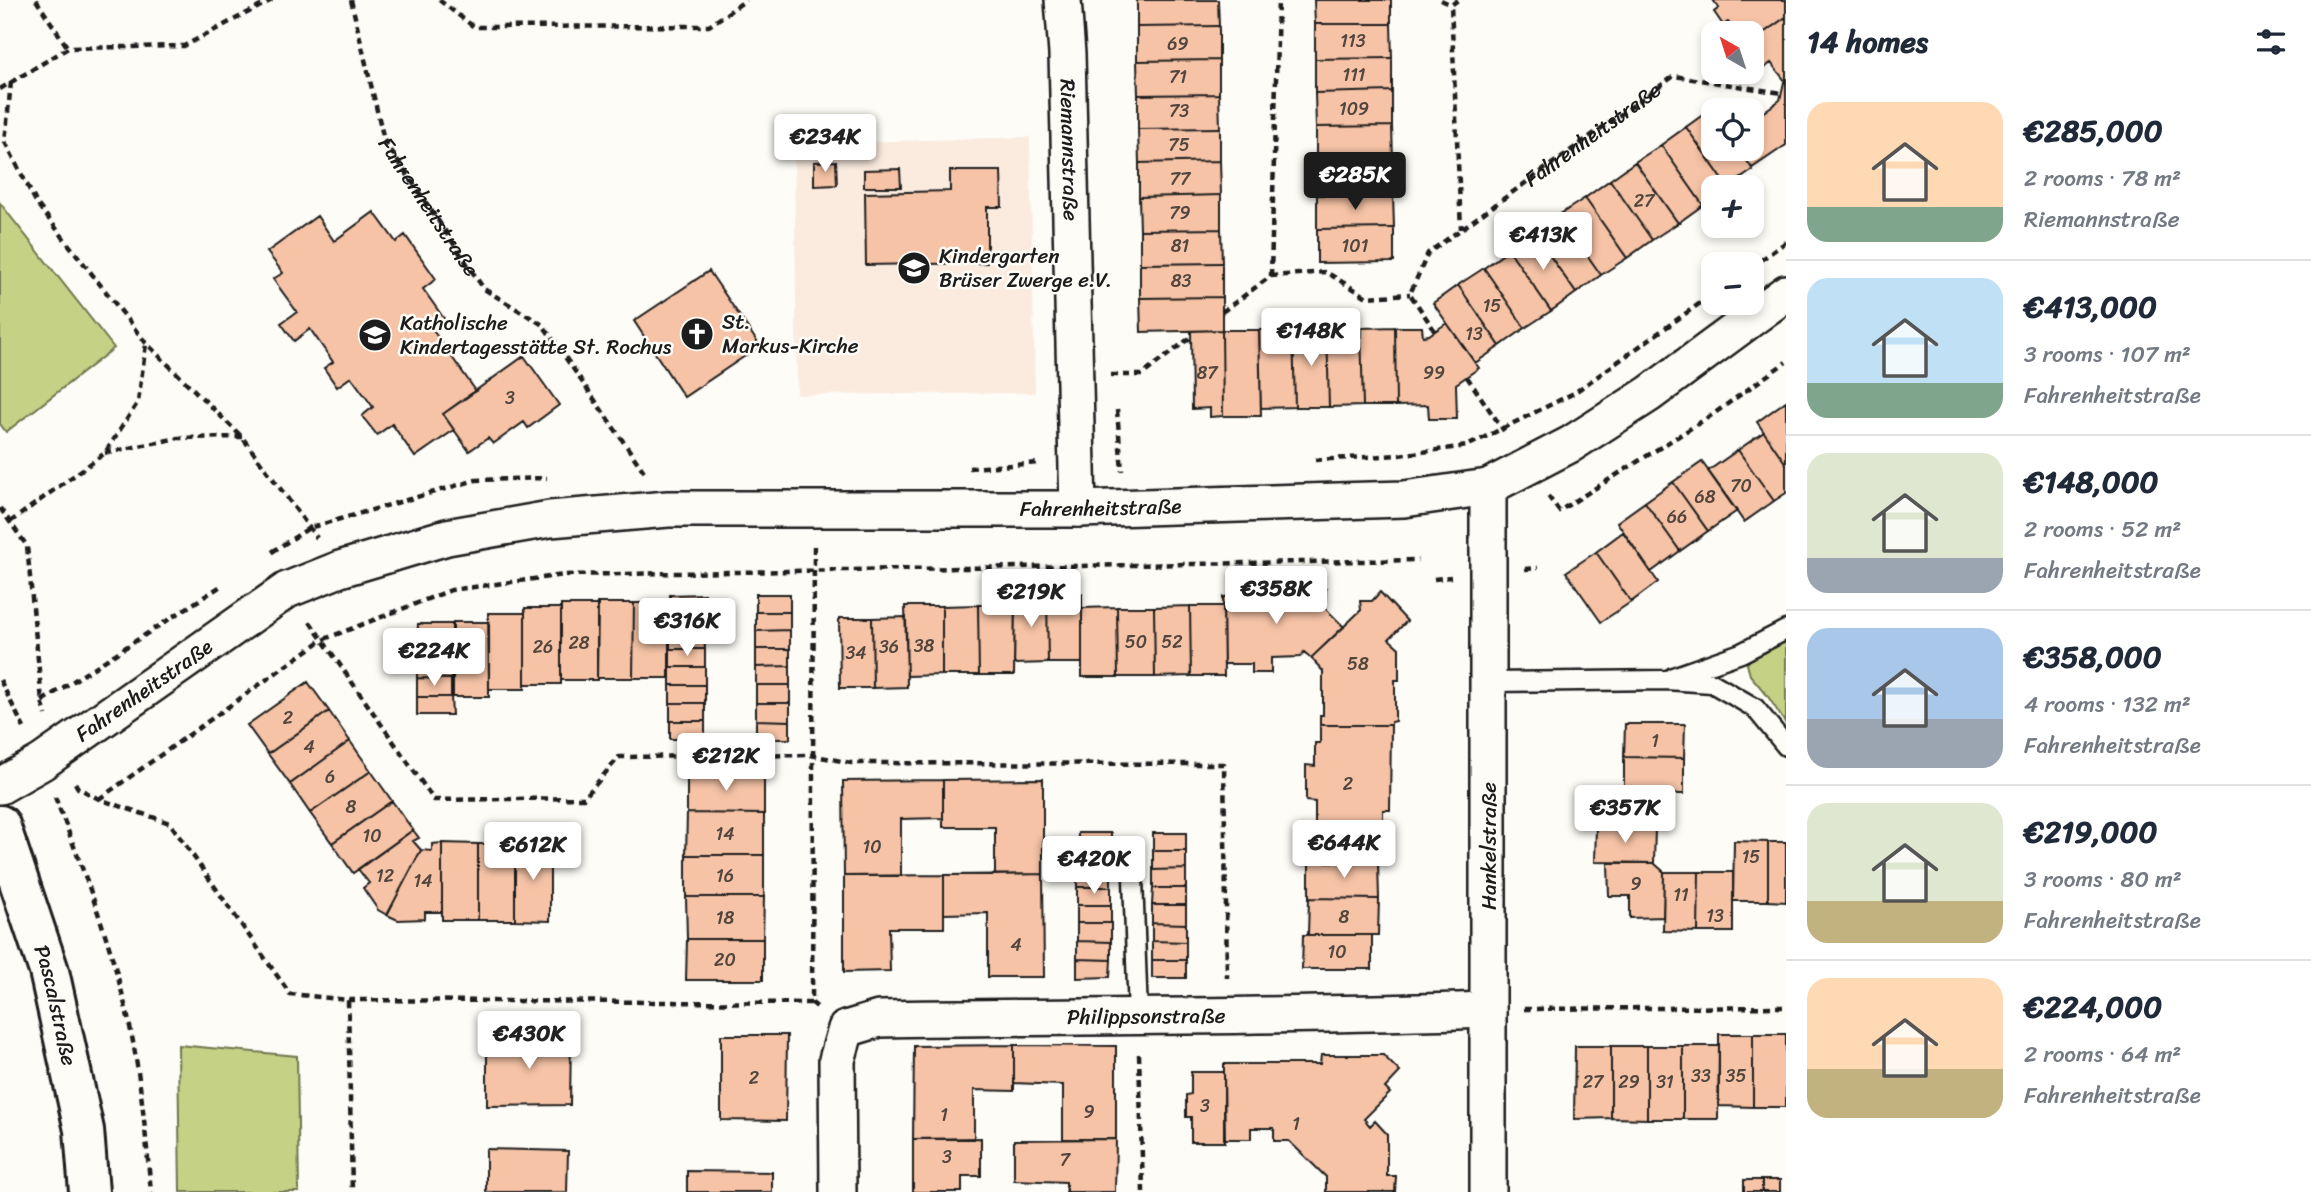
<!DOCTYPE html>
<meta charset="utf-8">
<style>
body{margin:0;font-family:Sriracha,sans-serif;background:#f2f2f3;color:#1f2937;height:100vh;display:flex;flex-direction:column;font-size:26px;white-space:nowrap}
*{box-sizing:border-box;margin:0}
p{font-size:23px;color:#747a83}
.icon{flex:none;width:38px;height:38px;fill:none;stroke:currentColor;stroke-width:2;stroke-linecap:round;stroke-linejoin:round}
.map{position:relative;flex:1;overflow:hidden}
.details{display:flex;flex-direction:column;background:#fff;width:525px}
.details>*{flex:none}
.needle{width:46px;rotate:321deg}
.buttons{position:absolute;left:1701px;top:21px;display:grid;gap:14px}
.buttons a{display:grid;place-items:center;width:63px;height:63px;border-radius:14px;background:#fff;box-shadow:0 4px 10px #0003;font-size:35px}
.price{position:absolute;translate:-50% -60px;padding:0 16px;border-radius:7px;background:#fff;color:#222;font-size:23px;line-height:46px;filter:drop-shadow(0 2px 4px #0008)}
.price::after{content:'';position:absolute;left:50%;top:42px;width:21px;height:16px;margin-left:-10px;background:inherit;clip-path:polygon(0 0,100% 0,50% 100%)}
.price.selected{background:#1c1c1c;color:#fff}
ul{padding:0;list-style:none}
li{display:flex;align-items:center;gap:21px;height:175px;padding:0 21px}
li+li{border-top:2px solid #e0e1e3}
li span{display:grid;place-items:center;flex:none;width:196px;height:140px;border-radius:21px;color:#555}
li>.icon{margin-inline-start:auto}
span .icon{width:84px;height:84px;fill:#fffc;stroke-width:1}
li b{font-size:30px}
h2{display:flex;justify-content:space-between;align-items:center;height:84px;padding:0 21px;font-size:30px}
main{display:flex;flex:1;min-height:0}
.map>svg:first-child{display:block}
.built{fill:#fbebdf}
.green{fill:#c5d185;stroke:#707650;stroke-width:2}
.building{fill:#f6c3a6;stroke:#1c1c1c;stroke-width:2}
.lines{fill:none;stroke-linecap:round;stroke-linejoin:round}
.service-casing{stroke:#1c1c1c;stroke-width:23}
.minor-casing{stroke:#1c1c1c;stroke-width:40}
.tertiary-casing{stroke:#1c1c1c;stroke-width:44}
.path{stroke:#1c1c1c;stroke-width:4.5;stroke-dasharray:7 5;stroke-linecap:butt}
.service{stroke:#fdfcf7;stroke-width:18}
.minor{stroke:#fdfcf7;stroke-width:35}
.tertiary{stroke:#fdfcf7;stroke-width:38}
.labels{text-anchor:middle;stroke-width:5;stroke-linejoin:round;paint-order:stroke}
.number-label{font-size:18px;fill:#52463e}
.street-label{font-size:21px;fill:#1c1c1c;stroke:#fdfcf7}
.poi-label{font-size:21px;fill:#1c1c1c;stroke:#fdfcf7;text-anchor:start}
</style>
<main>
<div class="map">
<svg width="1786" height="1192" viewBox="0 0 1786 1192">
<rect width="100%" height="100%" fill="#fdfcf7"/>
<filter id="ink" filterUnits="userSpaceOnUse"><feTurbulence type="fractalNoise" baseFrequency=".0143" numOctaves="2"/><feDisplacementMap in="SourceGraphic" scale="14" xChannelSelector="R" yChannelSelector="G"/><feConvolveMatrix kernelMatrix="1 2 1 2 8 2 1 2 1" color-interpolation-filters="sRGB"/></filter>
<g filter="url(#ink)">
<!-- built -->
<path class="built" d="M1030 137 1035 393 797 395 794 144Z"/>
<!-- green -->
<path class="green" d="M0 203 114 348 6 432 0 424Z
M1786 638V724L1767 695 1750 675 1747 664 1755 653Z
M178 1045 297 1056 299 1192H180Z"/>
<!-- building -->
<path class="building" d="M1137 0H1218L1219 26 1137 27Z
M1314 0H1391V24H1315Z
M1713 0H1786V17L1752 41V33H1736L1728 22 1723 25 1714 12 1719 8Z
M1786 17V82L1771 63 1756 74 1752 68V41Z
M1315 24H1391L1392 58 1315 59Z
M1219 26V60L1137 61V27Z
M1392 58V91L1315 93V59Z
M1219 60V94L1138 95 1137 61Z
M1784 82H1786V145L1752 168 1739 149H1752V110H1750L1756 105 1762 113 1780 100Z
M1392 91V126L1316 127 1315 93Z
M1219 94 1220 128 1138 129V95Z
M1711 109 1713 112V149H1739L1753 170 1728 187 1686 127Z
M1392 126 1393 160 1316 161V127Z
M1686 127 1728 187H1713V197L1703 205 1661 145Z
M1220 128V161L1139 163 1138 129Z
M1661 145 1703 205 1678 223 1635 162Z
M1393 160V194L1317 195 1316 161Z
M836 161 837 185 814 186V162Z
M1220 161 1221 195 1139 197V163Z
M1635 162 1678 223 1652 240 1610 180Z
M900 169 901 187H864V170Z
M950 171H1001L1002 207H987V263L866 265 865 193 950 191Z
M1610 180 1652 240 1627 258 1585 198Z
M1393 194 1394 228 1317 229V195Z
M1221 195V229L1140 230 1139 197Z
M1585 198 1627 258 1601 275 1559 215Z
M374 212 396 242 405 235 436 279 423 289 445 320 432 329 476 391 443 414 454 430 415 457 392 424 377 435 362 416 373 407 351 377 337 387 324 368 333 362 310 329 294 341 281 323 297 312 273 279 283 273 267 252 317 216 334 241Z
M1559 215 1601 275 1576 293 1534 233Z
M1394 228V262L1317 263V229Z
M1221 229 1222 263 1140 264V230Z
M1534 233 1576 293 1551 311 1509 250Z
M1509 250 1551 311 1525 328 1484 268Z
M1222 263V297L1140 298V264Z
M1484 268 1525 328 1500 346 1458 285Z
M709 271 760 346 684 397 634 321Z
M1458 285 1500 346 1475 363 1433 303Z
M1222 297V330L1141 332 1140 298Z
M1447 323 1479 368 1456 384 1457 419H1429L1428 405 1396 406 1395 327H1422L1423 336 1429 335Z
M1395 327 1396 406H1363L1361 328Z
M1327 328 1329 407H1295L1293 329Z
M1327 328H1361L1363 406 1329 407Z
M1293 329 1295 407 1261 408 1259 330Z
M1222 330 1223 416 1210 417V408L1192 409 1191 331Z
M1222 330H1259L1261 416H1223Z
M524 356 559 405 528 428 524 422 493 444 488 438 469 451 443 414Z
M1786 401V464L1757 422Z
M1764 432 1786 464V493L1774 501 1738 450Z
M1738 450 1774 501 1744 522 1708 471Z
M1702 462 1737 511 1708 531 1673 482Z
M1673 482 1708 531 1680 551 1645 502Z
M1645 502 1680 551 1651 572 1617 522Z
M1623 532 1658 582 1631 602 1596 552Z
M1596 552 1631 602 1601 622 1566 572Z
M1244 589H1264L1263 591 1326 589 1325 608 1344 627 1311 658 1304 652 1300 657 1271 658V673H1252V664H1224L1223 597 1243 596Z
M1380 592 1407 621 1389 639 1399 648V680H1395V721L1391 722V725H1320V715H1323V671L1311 658 1361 610 1360 601H1372Z
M705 594 704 613H670V595Z
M756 594H790V612H756Z
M1047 594 1048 663 1014 664 1015 595Z
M1047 594H1082V663H1048Z
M597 603H634L633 678H597Z
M634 603H669V678H633Z
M561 605H598L597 680H561Z
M978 605 979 675H942V606Z
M978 605H1015L1014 675H979Z
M905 606H942V675L907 676Z
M1190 606 1191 676 1155 677 1154 607Z
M1190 606H1223L1224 676H1191Z
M1117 607 1118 677H1082V608Z
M1117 607H1154L1155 677H1118Z
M525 608H561V684H525Z
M756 612H790V630L756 631Z
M488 613H525V689H489Z
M670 613H704V631H670Z
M906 617 907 687 873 688 872 618Z
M839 618H872L873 688H840Z
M453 622H489V697H453Z
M418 624H452V642H417Z
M790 630V649H756V631Z
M670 631H704L705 649H670Z
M417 642H452L451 660H417Z
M670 649H705V667H670Z
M756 649H790V666L756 667Z
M417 660H451V679L417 678Z
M790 666V685H756V667Z
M670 667H705V685H670Z
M417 678 451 679V697H417Z
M308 682 329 711 268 754 247 725Z
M670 685H705V703H670Z
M756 685H790V703H756Z
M417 697H451L452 715H417Z
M670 703H705V721H670Z
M756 703H790V721L756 720Z
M329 711 350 741 290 784 268 754Z
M756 720 790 721V739H756Z
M670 721H705V739H670Z
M1625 724H1685L1684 758 1624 757Z
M1320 725H1391L1390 810H1383V829H1315V802L1306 801V765L1315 766V743H1320Z
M350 741 371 771 310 813 290 784Z
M1624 757 1684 758V794L1624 793Z
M371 771 392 801 332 843 310 813Z
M687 772H764V814L687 813Z
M1043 779V874L995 875V827H943V780Z
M943 780V818L901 819V876H844L843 781Z
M1596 793 1655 794V828L1596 827Z
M392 801 413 830 353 873 332 843Z
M687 813 764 814V855H686Z
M1596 827 1655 828 1654 863 1595 862Z
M1303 829H1372V862H1303Z
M413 830 419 838 413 841 421 850 387 915 378 910 363 888 369 883 358 869Z
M1078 833H1111V851H1078Z
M1153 833H1186V851H1153Z
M1734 841 1768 842V901H1733Z
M1768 842H1786V902L1768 901Z
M442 843V912H425V919L398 920 387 915 421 850 432 851V844Z
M442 843 478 844V920H442Z
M478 844H515V920H478Z
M515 844H550V921L515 920Z
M1078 851H1111V869H1077Z
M1153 851H1186V869L1153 870Z
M686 855H764V897H686Z
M1309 862H1378L1379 899 1309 898Z
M1608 863H1654L1664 872 1663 917 1630 918V896H1609Z
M1077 869H1111V887H1077Z
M1186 869V888H1153V870Z
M1664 872H1699L1698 932 1663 931Z
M1699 872H1733V932H1698Z
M1043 874 1044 977H988V913L944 914V875Z
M944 875V928H889L890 971 844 972V876Z
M1077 887H1111V905H1077Z
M1153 888H1186V905H1152Z
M686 897H764L763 939H687Z
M1309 898 1379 899 1378 935H1308Z
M1077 905H1111V923H1077Z
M1152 905H1186V924L1152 923Z
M1077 923H1111V942L1077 941Z
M1152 923 1186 924V942L1152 941Z
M1303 935H1372V969H1302Z
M687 939H763V980H686Z
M1077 941 1111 942V960L1077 959Z
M1152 941 1186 942V960H1152Z
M1077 959 1111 960 1110 977 1077 978Z
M1152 960H1186V978H1152Z
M1719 1034H1753V1107L1719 1106Z
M1753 1034H1786V1107H1753Z
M721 1035H787L786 1121 721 1120Z
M487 1036H571L570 1105 487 1106Z
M1014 1045 1116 1046V1139H1063V1085L1014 1083Z
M1014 1045V1091L974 1090V1139H913L914 1046Z
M1575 1046H1611V1118L1574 1119Z
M1611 1046H1647V1119L1611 1118Z
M1647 1046H1683V1119H1647Z
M1683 1046H1719L1718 1119H1683Z
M1321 1055H1383L1400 1072 1385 1088 1390 1093 1364 1119 1370 1126 1375 1121 1387 1134V1176H1396L1395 1192H1326V1177L1289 1141H1274V1128H1251V1139H1224V1064H1320Z
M1191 1072H1224L1225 1142H1191V1117H1186V1095L1191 1094Z
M981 1138V1176H962V1192H913V1139Z
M1116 1139 1115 1192H1066V1182L1014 1180V1140Z
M486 1149 568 1151 567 1192H486Z
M687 1171 772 1172V1192H687Z
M1744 1180H1762V1192H1744Z
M1762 1180H1780V1192H1762Z"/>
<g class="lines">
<defs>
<path id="service" d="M1673 677 1741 653 1786 630
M1490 682 1666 680 1712 683 1755 708 1786 746
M1132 851 1138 1015"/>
<g id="minor">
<path id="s3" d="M1063 0 1067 54 1078 509"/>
<path d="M1488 487V1192"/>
<path id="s4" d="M0 786 42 762 287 590 340 569 447 537 550 519 668 509H1078L1404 499 1488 487 1571 444 1649 394 1786 293"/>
<path id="s5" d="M838 1192 837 1060 846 1029 879 1019C1082 1016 1285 1017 1488 1010"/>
</g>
<g id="tertiary">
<path id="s6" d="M0 825 49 971 84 1130 89 1192"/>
</g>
</defs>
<!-- service casing -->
<use href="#service" class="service-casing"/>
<!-- minor casing -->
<use href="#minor" class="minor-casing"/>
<!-- tertiary casing -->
<use href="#tertiary" class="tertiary-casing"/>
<!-- path -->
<g class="path">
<path d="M36 0 68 48"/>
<path id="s1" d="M351 0 384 140 484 289 543 325 645 473"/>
<path d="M439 0 474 27 709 26 746 0"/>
<path d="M1441 0 1451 5"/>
<path d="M1458 0 1451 5 1461 229"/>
<path d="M11 82 5 142 37 204 146 343 242 437 317 538"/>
<path d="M0 89 68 48 184 46 272 0"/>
<path d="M1761 260 1786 242"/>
<path d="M1271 276 1278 0"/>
<path d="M1222 312 1271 276 1326 272 1367 297 1410 294"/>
<path id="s2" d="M1435 331 1410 294 1428 253 1674 76 1782 93"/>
<path d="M1111 375H1142L1191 337"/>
<path d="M1467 377 1504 431"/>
<path d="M1117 410 1122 471"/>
<path d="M105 453 178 438 242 437"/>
<path d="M1315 460 1399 455 1467 446 1574 393 1713 294"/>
<path d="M969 468 1040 463"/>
<path d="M1548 496 1559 511 1712 415 1786 362"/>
<path d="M0 508 27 546 42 701 46 715"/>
<path d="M10 522 105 453 138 402 146 344"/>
<path d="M814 546 812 1003 817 1007"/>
<path d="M272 552 309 528 476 480 547 478"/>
<path d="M1525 569 1538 568"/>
<path d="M1434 579 1451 577"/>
<path d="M310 622 434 800 584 798 619 757 811 755 851 763 1224 764 1227 978"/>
<path d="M0 680 24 728"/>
<path d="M42 701 221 586"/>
<path d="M75 783 78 788 99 799 170 823 290 994 348 1000 352 1192"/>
<path d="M55 797C81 864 107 931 124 1001 140 1063 145 1128 151 1192"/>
<path d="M99 799 322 640 451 590 564 575 1418 560"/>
<path d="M348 1000 812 1003"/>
<path d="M1524 1009 1786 1007"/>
<path d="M1139 1054 1143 1192"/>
</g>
<!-- service -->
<use href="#service" class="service"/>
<!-- minor -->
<use href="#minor" class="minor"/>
<!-- tertiary -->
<use href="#tertiary" class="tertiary"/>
</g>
</g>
<!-- icons -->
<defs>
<symbol id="school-disc" viewBox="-11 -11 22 22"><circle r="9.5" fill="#1c1c1c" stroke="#fdfcf7"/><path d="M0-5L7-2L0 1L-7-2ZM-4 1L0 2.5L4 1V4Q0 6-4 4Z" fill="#fff"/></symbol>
<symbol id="church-disc" viewBox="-11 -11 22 22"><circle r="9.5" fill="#1c1c1c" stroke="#fdfcf7"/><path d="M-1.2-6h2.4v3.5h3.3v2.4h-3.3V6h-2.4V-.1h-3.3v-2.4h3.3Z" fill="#fff"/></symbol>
</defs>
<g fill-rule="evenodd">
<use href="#school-disc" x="895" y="249" width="38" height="38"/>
<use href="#church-disc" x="678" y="315" width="38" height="38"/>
<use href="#school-disc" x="356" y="316" width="38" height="38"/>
</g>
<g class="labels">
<!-- number labels -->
<g class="number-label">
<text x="1353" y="47">113</text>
<text x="1178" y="50">69</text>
<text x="1354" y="81">111</text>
<text x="1178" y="83">71</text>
<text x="1354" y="115">109</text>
<text x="1179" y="117">73</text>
<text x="1179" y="151">75</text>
<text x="1180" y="185">77</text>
<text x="1644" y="207">27</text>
<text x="1180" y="219">79</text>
<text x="1180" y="252">81</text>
<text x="1355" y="252">101</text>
<text x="1181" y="287">83</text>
<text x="1492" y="312">15</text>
<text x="1474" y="340">13</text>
<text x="1207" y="379">87</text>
<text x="1434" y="379">99</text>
<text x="510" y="404">3</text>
<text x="1741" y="492">70</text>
<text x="1705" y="503">68</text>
<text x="1677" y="523">66</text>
<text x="1136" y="648">50</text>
<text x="1172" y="648">52</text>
<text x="579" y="649">28</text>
<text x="924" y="652">38</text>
<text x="543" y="653">26</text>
<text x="889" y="653">36</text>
<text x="856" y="659">34</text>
<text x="1358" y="670">58</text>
<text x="288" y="724">2</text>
<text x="1655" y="747">1</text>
<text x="309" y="753">4</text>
<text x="330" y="783">6</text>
<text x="1348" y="790">2</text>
<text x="351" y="813">8</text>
<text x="725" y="840">14</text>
<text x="372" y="842">10</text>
<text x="872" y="853">10</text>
<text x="1751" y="863">15</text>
<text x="385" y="882">12</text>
<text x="725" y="882">16</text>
<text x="423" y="887">14</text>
<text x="1636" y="890">9</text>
<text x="1681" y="901">11</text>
<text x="1715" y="922">13</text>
<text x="1344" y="923">8</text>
<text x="725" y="924">18</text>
<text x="1016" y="951">4</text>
<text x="1337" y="958">10</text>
<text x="725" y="966">20</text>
<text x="1701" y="1082">33</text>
<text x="1736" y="1082">35</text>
<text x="754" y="1084">2</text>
<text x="1593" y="1088">27</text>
<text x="1629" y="1088">29</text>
<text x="1665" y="1088">31</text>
<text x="1205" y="1112">3</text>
<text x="1089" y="1118">9</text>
<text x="944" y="1121">1</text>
<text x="1296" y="1130">1</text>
<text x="947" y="1163">3</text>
<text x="1065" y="1166">7</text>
</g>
<!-- street labels -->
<g class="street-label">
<text dy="7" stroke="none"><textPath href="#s2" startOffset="292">Fahrenheitstraße</textPath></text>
<text dy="7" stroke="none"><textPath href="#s3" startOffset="150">Riemannstraße</textPath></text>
<text dy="7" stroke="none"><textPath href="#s1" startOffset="224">Fahrenheitstraße</textPath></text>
<text dy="7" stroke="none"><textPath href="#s4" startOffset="1172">Fahrenheitstraße</textPath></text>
<text dy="7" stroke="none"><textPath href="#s4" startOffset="173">Fahrenheitstraße</textPath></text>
<text transform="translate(1489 846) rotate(-90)" y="7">Hankelstraße</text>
<text dy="7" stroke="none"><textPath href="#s6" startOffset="189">Pascalstraße</textPath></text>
<text dy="7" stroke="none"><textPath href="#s5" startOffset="466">Philippsonstraße</textPath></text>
</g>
<!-- poi labels -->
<g class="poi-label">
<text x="939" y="263">Kindergarten<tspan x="939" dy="24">Brüser Zwerge e.V.</tspan></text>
<text x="722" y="329">St.<tspan x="722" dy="24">Markus-Kirche</tspan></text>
<text x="400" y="330">Katholische<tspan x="400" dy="24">Kindertagesstätte St. Rochus</tspan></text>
</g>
</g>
</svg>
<div class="buttons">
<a><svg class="needle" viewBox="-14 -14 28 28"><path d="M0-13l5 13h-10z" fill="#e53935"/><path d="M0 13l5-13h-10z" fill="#747a83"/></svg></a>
<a><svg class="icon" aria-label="locate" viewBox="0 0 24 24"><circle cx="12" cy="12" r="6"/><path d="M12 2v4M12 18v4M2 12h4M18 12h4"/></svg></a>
<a>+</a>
<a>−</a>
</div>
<b class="price" style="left:825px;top:174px">€234K</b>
<b class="price selected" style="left:1355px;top:212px">€285K</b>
<b class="price" style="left:1543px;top:272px">€413K</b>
<b class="price" style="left:1311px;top:368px">€148K</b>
<b class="price" style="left:1276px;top:626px">€358K</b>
<b class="price" style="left:1031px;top:629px">€219K</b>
<b class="price" style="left:687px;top:658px">€316K</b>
<b class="price" style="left:434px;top:688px">€224K</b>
<b class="price" style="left:726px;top:793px">€212K</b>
<b class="price" style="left:1625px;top:845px">€357K</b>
<b class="price" style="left:1344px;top:880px">€644K</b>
<b class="price" style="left:533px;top:882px">€612K</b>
<b class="price" style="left:1094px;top:896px">€420K</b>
<b class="price" style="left:529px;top:1071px">€430K</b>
</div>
<section class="details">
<h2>14 homes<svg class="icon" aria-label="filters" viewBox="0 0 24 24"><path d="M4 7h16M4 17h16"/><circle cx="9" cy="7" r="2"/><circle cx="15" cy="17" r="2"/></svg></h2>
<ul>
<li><span style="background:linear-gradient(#ffd9b3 75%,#7fa58c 0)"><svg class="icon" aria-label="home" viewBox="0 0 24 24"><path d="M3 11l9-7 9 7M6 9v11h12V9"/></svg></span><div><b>€285,000</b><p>2 rooms · 78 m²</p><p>Riemannstraße</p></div></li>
<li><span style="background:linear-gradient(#bfe0f5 75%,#7fa58c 0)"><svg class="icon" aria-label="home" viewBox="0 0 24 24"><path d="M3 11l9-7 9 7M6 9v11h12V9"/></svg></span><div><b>€413,000</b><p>3 rooms · 107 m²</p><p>Fahrenheitstraße</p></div></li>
<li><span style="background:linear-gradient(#dfe7d0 75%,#9aa5b1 0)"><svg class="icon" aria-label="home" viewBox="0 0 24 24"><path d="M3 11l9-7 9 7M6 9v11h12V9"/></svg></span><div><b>€148,000</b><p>2 rooms · 52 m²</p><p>Fahrenheitstraße</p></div></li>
<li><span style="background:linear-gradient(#a9c7e8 65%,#9aa5b1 0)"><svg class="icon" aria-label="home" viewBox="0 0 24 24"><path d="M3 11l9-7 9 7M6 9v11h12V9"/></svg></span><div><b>€358,000</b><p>4 rooms · 132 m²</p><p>Fahrenheitstraße</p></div></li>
<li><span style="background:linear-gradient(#dfe7d0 70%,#c2b280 0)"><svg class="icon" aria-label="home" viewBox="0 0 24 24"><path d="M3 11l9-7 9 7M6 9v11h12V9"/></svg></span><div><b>€219,000</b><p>3 rooms · 80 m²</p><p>Fahrenheitstraße</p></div></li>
<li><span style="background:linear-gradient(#ffd9b3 65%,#c2b280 0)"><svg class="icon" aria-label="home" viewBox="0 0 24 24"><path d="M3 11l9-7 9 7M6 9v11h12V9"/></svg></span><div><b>€224,000</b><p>2 rooms · 64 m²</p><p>Fahrenheitstraße</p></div></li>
</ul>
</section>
</main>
